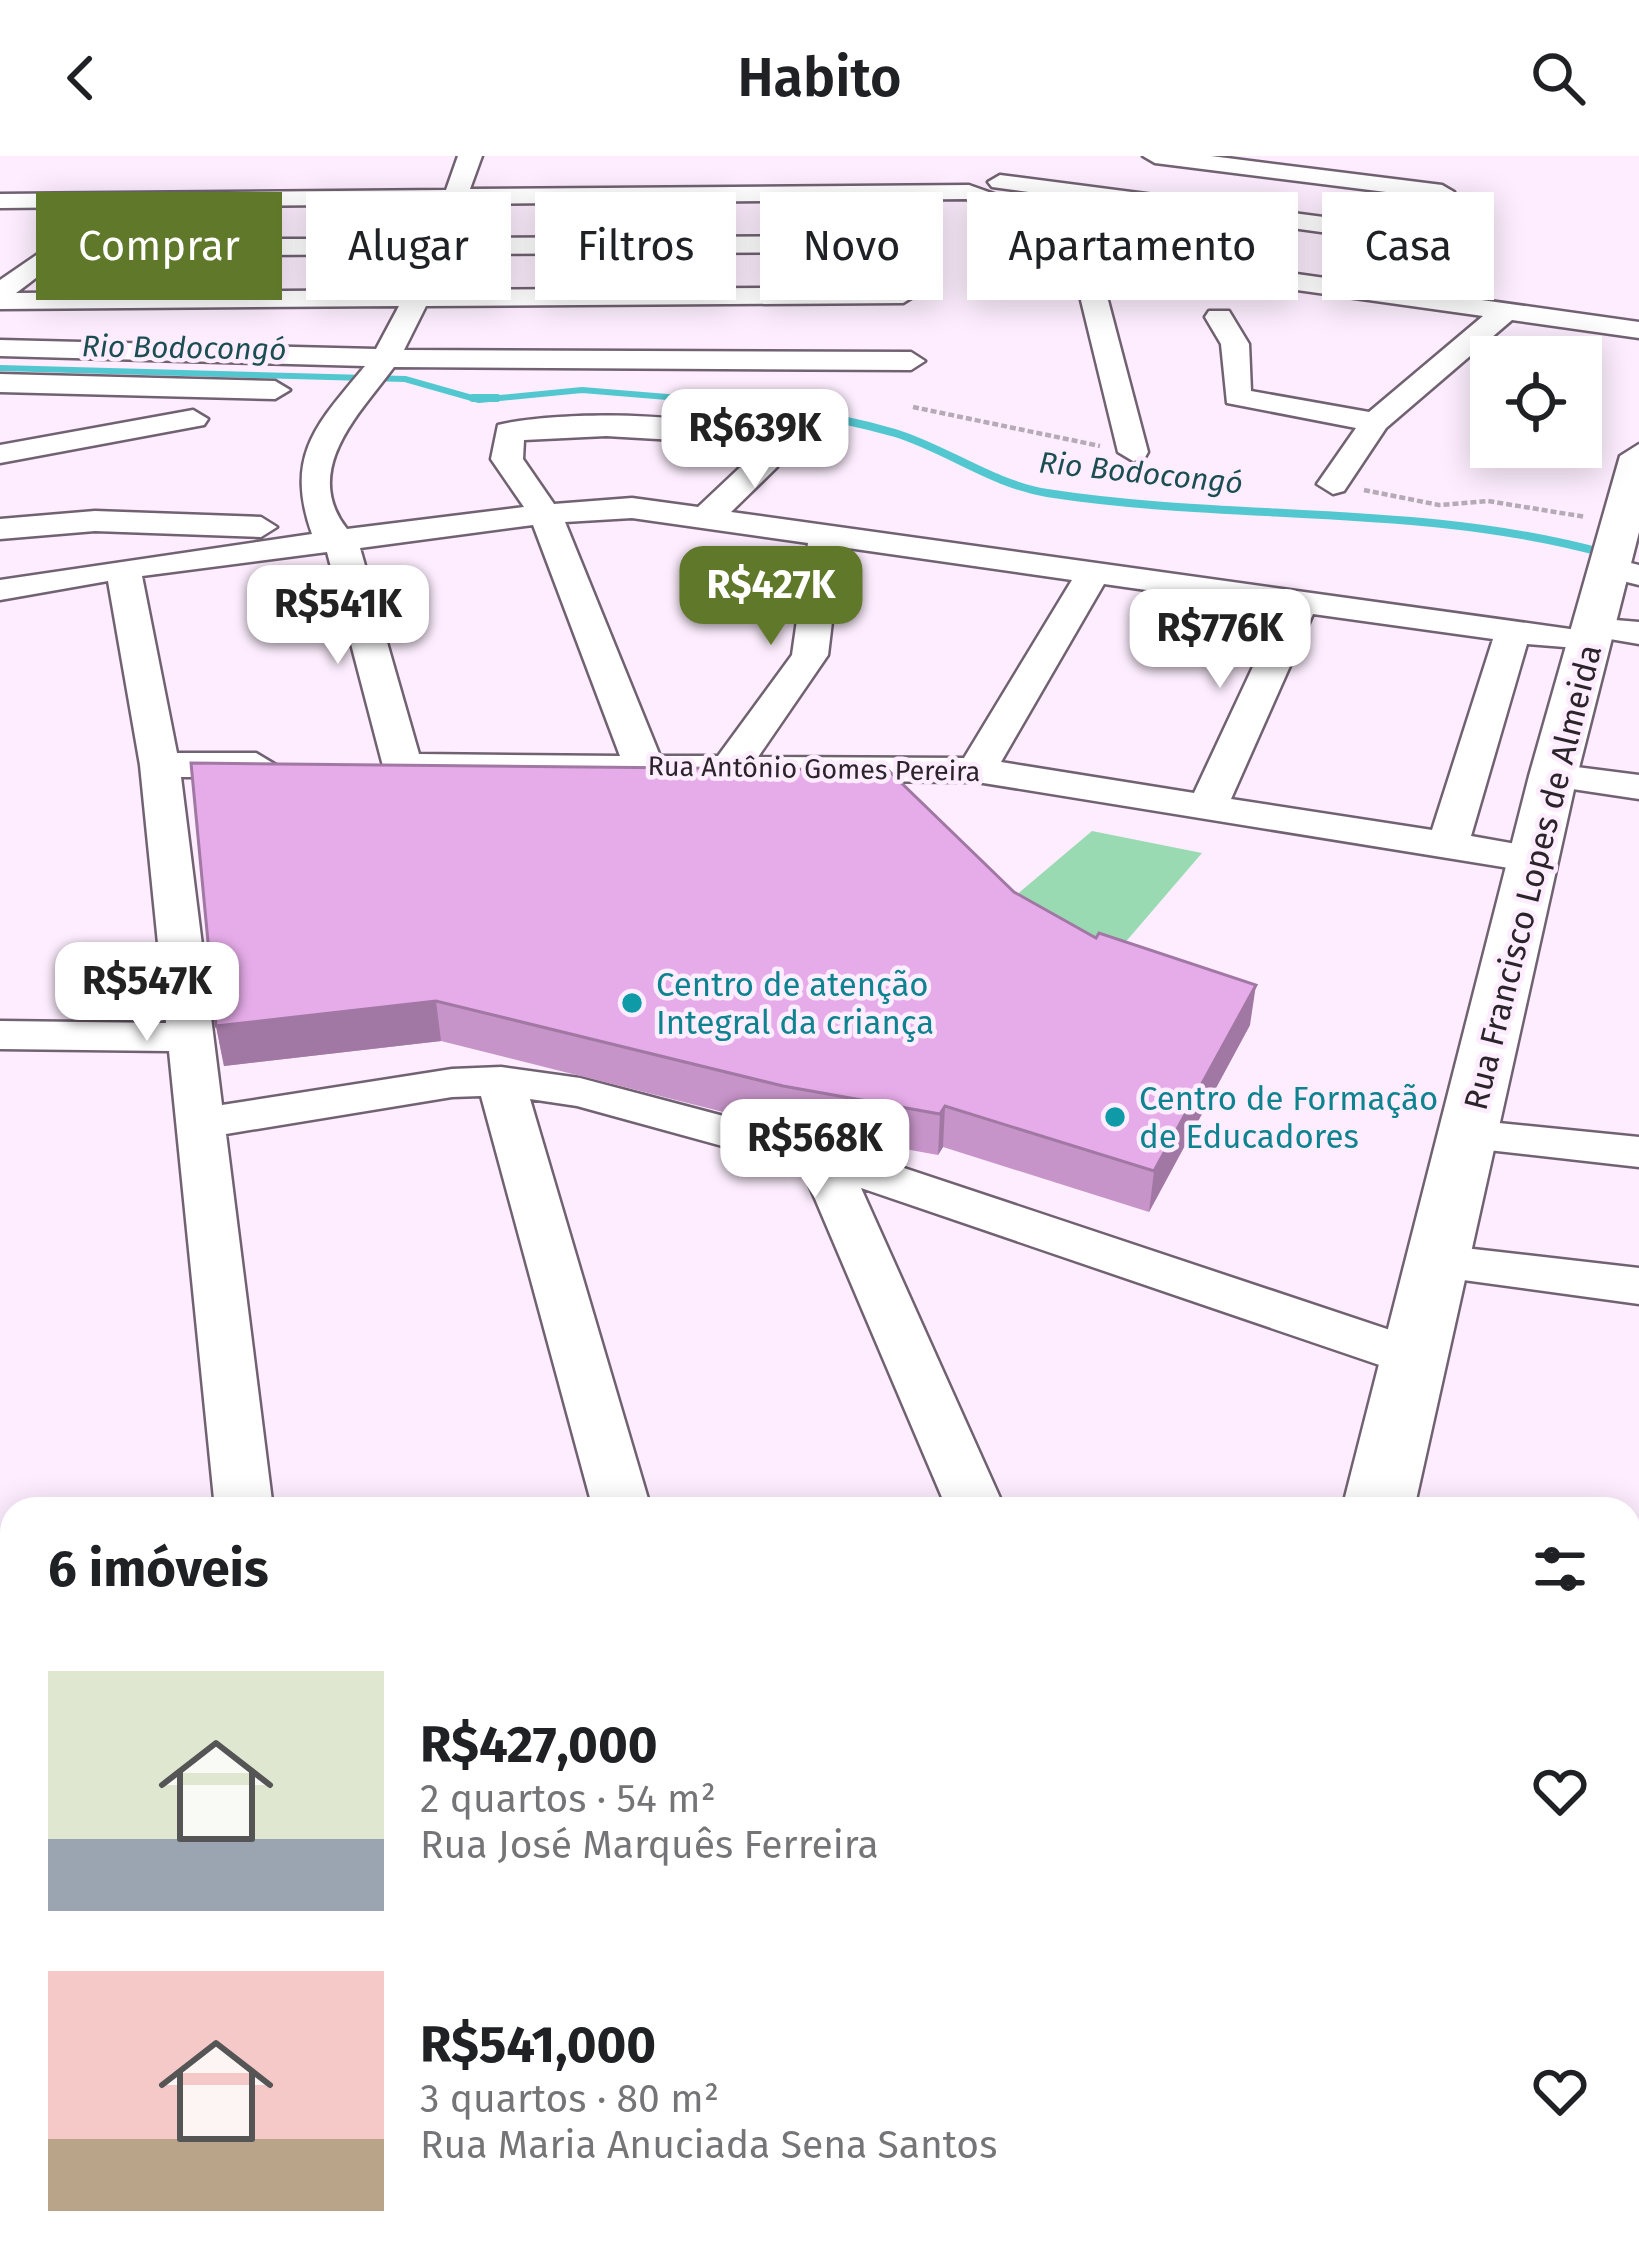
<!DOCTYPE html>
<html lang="pt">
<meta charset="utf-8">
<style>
body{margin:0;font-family:"Fira Sans",sans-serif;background:#f6f6f6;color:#202124;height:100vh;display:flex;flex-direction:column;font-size:45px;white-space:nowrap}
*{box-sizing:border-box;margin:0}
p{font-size:39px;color:#757577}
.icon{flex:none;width:66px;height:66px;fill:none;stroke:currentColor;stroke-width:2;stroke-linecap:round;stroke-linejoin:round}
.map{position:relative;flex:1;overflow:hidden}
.panel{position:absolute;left:0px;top:1341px;width:1641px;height:768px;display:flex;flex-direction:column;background:#fff;border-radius:36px 36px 0 0;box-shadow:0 6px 30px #0003}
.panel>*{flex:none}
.banner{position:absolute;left:36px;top:36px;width:1569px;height:108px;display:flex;gap:24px}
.controls{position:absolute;left:1470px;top:180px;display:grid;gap:24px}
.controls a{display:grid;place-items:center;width:132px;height:132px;border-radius:0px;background:#fff;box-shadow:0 6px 30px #0003;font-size:60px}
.price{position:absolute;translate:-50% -102px;padding:0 27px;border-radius:24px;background:#fff;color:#222;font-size:39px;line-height:78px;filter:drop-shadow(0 3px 6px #0008)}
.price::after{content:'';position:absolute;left:50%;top:72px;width:36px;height:27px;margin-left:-18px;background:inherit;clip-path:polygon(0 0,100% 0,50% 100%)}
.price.selected{background:#60782a;color:#fff}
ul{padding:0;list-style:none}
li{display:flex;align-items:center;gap:36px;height:300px;padding:0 48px}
li span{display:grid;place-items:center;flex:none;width:336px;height:240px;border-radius:0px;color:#555}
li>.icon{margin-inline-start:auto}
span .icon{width:144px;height:144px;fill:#fffc;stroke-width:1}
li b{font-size:51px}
h2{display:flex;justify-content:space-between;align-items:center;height:144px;padding:0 48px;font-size:51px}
.pill{padding:0 42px;border-radius:0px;background:#fff;box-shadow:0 6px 30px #0003;font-size:42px;line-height:108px}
.pill.selected{background:#60782a;color:#fff}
header{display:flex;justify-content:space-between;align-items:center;height:156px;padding:0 48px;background:#fff;font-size:54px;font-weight:600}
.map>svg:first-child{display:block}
.green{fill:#9adab2}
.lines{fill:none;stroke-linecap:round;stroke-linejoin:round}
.stream-far1{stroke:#53c7d0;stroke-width:6}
.stream{stroke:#53c7d0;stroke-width:8}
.minor-casing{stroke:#716271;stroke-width:5}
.major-casing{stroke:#716271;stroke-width:5}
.path{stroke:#b7aab7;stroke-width:4.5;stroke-dasharray:6 3;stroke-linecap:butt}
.minor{fill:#fff;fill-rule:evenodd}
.major{fill:#fff;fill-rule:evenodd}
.wall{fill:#c694c8}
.shaded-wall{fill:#a178a3}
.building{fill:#e6ace9;stroke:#a178a3;stroke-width:3}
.culture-dot{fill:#0f9aa8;stroke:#fdedfe;stroke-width:4.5}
.labels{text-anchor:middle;stroke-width:9;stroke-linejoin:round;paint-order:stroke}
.far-street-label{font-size:27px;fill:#2b252b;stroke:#fdedfe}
.far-water-label{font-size:30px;font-style:italic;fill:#1b4e52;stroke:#fdedfe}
.street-label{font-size:33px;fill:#2b252b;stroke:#fdedfe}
.culture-label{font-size:33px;fill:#0d838f;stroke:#fdedfe;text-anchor:start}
</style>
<header><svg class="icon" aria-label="back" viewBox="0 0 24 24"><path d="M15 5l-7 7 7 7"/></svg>Habito<svg class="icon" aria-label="search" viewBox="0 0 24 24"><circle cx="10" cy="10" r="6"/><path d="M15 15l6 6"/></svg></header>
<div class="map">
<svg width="1639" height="2109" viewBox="0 0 1639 2109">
<rect width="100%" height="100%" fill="#fdedfe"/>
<!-- green -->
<path class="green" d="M1092 675 1202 697 1117 796 995 757Z"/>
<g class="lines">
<!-- stream-far1 -->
<path class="stream-far1" d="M0 212 405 223 479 244 582 234 716 245"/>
<!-- stream -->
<path class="stream" d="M473 242H497
M680 242C752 248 826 257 895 277 947 293 992 328 1047 337 1233 366 1424 347 1607 398"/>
<defs>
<path id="minor" d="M458 0H482L470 33 969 29 1169 100 1639 166V182L1512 164 1386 272 1344 335 1333 338 1317 328 1356 272 1227 247 1221 188 1205 161 1209 155H1229L1249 188 1251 235 1369 256 1483 160 1125 110 1116 107 1115 98 966 43 465 48 453 82 895 80 908 88 895 96 447 98 433 134 903 131 916 139 903 147 426 150 404 194 911 196 925 205 911 214 394 211C361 256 300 314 347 373L524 351 491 303 498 269C554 255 743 251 782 298L777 311 731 356 1577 474 1579 461 1639 466V488L1604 482 1602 494 1527 488 1471 680 1549 694 1555 703 1549 712 1534 716 977 626 403 622 383 610 327 396 142 420 177 597H256L276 609 256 621H181L222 949 452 913 501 911 580 922 841 991 1435 1189 1443 1202 1435 1215 1416 1221 1397 1215 861 1032 1005 1353H947L802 1012 577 950 530 943 651 1353H593L481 940 452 941 226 978 273 1353H215L169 895 0 893V865L166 867 140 609 108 425 0 444V424L312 378C284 299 317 268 365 210L0 200V184L376 193 399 150 0 153V124L54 87 76 59 94 51 0 52V38L446 34ZM440 48 427 83H250L237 91 250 99 421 98 406 134 16 137C58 107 90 71 137 51ZM606 280 709 286 750 302 698 351 632 342 554 348 523 303 524 284ZM632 362 808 387 792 499 718 600H660L565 366ZM533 369 620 600 419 598 360 392ZM841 391 1072 424 964 602 758 601 828 499ZM1104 428 1280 453 1194 637 1001 606ZM1313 458 1493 483 1432 674 1231 643Z
M1143 0H1211L1442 29 1454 36 1442 43 1155 7Z
M1000 19 1423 74 1436 82 1423 90 992 31 988 26Z
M1082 87 1095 95 1148 296 1144 303 1133 305 1118 296 1069 95Z
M0 218 275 225 290 234 275 243 0 236Z
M193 254 208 263 204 269 0 307V289Z
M95 355 261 361 277 371 261 381 95 375 0 383V363Z
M1606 401 1639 409V429L1594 418 1589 411Z
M1553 608 1639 619V643L1539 628 1533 620 1539 612Z
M1469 964 1639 981V1011L1452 990 1444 979 1452 968Z
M1438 1089 1639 1112V1148L1419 1118 1412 1106 1419 1094Z
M0 1561H12V1615H0Z
M1629 1875H1639V1943H1629Z"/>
<path id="major" d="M1639 288V376L1577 620 1414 1353H1342L1529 620 1620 300Z
M1146 2097H1242L1240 2109H1142Z"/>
</defs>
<!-- minor casing -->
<use href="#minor" class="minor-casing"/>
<!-- major casing -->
<use href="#major" class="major-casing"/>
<!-- path -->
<path class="path" d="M913 251 1100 290
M1364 334 1439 349 1488 345 1586 361"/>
<!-- minor -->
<use href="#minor" class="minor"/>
<!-- major -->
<use href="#major" class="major"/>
</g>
<!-- wall -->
<path class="wall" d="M1014 736 1250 869 1149 1056 943 991 938 999 783 971 441 885 224 910 216 870Z"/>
<!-- shaded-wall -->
<path class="shaded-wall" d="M1256 829 1250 869 1149 1056 1154 1015Z
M436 845 441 885 224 910 216 870Z
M945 950 943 991 938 999 940 958Z"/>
<!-- building -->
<path class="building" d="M191 607 888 614 1014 736 1096 782 1099 777 1256 829 1154 1015 945 950 940 958 783 930 436 845 216 870Z"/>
<!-- markers -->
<g class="culture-dot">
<circle cx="632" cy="847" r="12"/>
<circle cx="1115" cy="961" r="12"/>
</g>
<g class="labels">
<!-- far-street labels -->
<g class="far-street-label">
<text transform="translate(814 613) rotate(1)" y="9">Rua Antônio Gomes Pereira</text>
</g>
<!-- far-water labels -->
<g class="far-water-label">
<text transform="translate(184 192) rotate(1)" y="10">Rio Bodocongó</text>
<text transform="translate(1141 317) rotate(6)" y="10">Rio Bodocongó</text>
</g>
<!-- street labels -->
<g class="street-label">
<text transform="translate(1532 721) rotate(-76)" y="12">Rua Francisco Lopes de Almeida</text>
</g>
<!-- culture labels -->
<g class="culture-label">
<text x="656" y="840">Centro de atenção<tspan x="656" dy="38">Integral da criança</tspan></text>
<text x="1139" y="954">Centro de Formação<tspan x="1139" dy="38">de Educadores</tspan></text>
</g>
</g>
</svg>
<div class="controls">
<a><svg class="icon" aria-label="locate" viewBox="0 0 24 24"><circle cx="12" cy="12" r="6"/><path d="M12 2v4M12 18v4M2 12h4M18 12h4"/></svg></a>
</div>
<b class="price" style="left:755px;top:335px">R$639K</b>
<b class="price selected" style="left:771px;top:492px">R$427K</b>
<b class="price" style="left:338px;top:511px">R$541K</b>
<b class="price" style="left:1220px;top:535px">R$776K</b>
<b class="price" style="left:147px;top:888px">R$547K</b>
<b class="price" style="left:815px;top:1045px">R$568K</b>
<div class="banner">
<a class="pill selected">Comprar</a>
<a class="pill">Alugar</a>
<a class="pill">Filtros</a>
<a class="pill">Novo</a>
<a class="pill">Apartamento</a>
<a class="pill">Casa</a>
</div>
<section class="panel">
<h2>6 imóveis<svg class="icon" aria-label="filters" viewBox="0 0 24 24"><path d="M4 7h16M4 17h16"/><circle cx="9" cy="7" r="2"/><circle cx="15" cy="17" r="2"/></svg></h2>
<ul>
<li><span style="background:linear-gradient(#dfe7d0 70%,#9aa5b1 0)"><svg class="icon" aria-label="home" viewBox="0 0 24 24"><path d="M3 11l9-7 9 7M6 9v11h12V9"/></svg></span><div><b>R$427,000</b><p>2 quartos · 54 m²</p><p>Rua José Marquês Ferreira</p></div><svg class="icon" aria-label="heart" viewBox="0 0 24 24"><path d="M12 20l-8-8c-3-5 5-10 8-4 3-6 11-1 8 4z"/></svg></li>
<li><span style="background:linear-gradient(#f6c9c9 70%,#b9a48a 0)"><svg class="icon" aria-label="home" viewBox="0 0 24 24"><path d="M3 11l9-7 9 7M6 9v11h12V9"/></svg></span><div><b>R$541,000</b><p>3 quartos · 80 m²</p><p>Rua Maria Anuciada Sena Santos</p></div><svg class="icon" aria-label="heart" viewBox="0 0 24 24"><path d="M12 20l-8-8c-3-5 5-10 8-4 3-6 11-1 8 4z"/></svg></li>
</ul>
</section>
</div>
